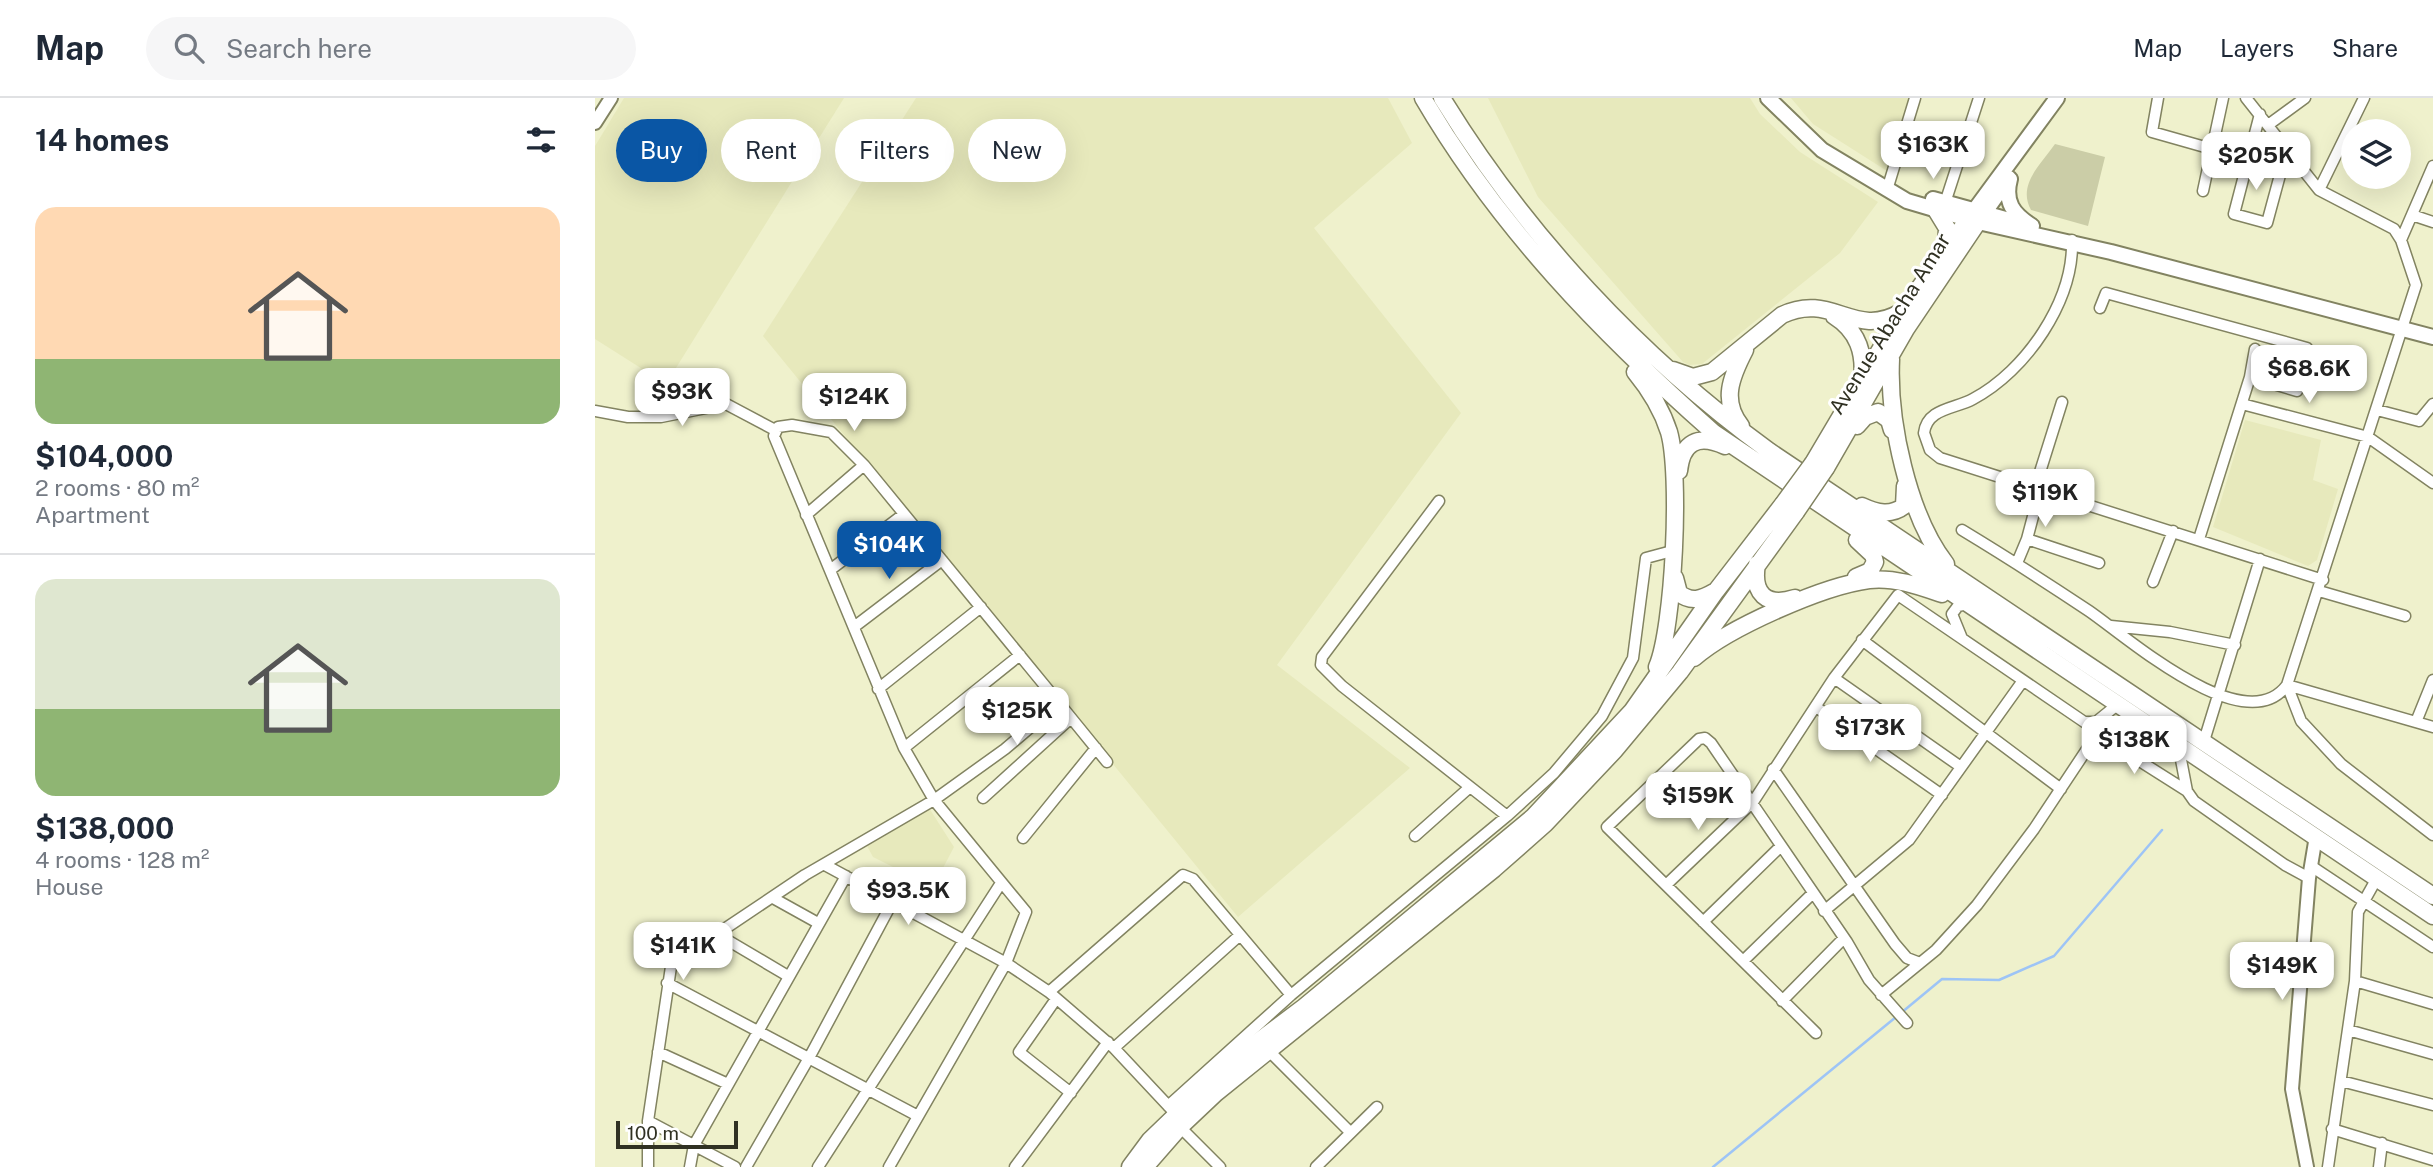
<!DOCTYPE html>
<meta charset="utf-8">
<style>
body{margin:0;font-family:"Public Sans",sans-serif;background:#f6f6f7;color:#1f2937;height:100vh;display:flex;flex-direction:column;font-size:26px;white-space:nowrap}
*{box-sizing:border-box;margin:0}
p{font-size:23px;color:#747a83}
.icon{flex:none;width:38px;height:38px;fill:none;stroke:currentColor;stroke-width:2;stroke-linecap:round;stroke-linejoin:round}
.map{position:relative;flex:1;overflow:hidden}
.sheet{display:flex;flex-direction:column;background:#fff;width:595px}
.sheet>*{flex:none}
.guide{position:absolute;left:21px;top:21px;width:665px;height:63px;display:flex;gap:14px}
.fabs{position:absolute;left:1746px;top:21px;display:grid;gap:14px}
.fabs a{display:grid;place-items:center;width:70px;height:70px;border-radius:50%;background:#fff;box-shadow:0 7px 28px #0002;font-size:35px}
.scale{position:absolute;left:21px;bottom:18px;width:122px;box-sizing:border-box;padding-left:7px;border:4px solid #303123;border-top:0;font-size:19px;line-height:24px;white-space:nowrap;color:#303123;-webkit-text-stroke:5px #fff;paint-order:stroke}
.price{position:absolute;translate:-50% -60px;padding:0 16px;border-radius:14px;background:#fff;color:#222;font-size:23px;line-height:46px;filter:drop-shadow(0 2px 4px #0008)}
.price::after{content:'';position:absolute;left:50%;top:42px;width:21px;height:16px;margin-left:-10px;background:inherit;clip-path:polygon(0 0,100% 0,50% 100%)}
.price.active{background:#0a56a5;color:#fff}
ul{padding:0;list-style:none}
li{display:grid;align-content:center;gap:14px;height:371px;padding:0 35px}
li+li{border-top:2px solid #e0e1e3}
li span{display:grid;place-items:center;height:217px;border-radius:21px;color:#555}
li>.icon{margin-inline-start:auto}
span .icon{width:126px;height:126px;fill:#fffc;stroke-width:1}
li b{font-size:30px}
h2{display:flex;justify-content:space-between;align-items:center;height:84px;padding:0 35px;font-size:30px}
.pill{padding:0 24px;border-radius:32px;background:#fff;box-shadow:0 7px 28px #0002;font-size:24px;line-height:63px}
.pill.active{background:#0a56a5;color:#fff}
header{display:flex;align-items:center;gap:42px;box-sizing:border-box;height:98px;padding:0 35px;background:#fff;border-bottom:2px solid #e0e1e3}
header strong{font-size:33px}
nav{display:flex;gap:38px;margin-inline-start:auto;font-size:24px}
.search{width:490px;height:63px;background:#f6f6f7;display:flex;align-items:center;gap:18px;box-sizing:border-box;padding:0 24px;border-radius:38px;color:#747a83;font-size:26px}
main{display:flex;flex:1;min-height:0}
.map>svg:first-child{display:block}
.built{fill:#e7e9bc}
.green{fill:#cbcda7}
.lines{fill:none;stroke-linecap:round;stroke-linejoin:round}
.stream{stroke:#9dc4f6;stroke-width:2.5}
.minor-casing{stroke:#828361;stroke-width:13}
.tertiary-casing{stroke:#828361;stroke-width:16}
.secondary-casing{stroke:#828361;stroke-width:18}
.primary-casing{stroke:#828361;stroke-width:18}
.trunk-casing{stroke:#828361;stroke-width:19}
.minor{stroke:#fff;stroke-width:10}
.tertiary{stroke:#fff;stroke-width:12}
.secondary{stroke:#fff;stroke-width:14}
.primary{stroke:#fff;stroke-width:14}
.trunk{stroke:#fff;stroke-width:16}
.trunk-bridge-casing{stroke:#828361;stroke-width:19;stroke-linecap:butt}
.trunk-bridge{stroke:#fff;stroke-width:16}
.labels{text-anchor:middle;stroke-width:6;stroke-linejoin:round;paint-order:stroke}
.street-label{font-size:21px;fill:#303123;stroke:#fff}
</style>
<header>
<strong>Map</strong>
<div class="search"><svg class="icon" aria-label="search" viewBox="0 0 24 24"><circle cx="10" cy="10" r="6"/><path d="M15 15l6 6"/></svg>Search here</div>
<nav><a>Map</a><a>Layers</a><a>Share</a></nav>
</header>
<main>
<section class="sheet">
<h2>14 homes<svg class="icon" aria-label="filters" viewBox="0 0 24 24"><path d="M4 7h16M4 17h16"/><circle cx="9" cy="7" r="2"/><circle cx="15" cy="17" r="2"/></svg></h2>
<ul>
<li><span style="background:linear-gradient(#ffd9b3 70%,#8fb573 0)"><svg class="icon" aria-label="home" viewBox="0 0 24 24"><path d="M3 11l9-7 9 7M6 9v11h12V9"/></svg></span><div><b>$104,000</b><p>2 rooms · 80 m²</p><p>Apartment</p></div></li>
<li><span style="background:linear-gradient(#dfe7d0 60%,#8fb573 0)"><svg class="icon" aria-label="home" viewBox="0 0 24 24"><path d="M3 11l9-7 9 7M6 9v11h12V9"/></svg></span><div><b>$138,000</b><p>4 rooms · 128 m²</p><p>House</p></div></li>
</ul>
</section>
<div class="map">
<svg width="1838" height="1069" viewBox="0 0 1838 1069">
<rect width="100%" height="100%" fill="#eff1cc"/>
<!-- built -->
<path class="built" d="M29 0H249L71 286 0 241V48Z
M321 0H793L817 45 719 130 866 315 682 567 815 670 643 819 168 238Z
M893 0H1155L1165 16 1205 54 1283 104 1245 155 1107 266 1094 267 1088 264 943 99Z
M1196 0H1314L1306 27H1302L1299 38 1303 40 1292 73 1218 26Z
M1650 322 1726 342 1718 382 1743 391 1722 462 1713 468 1618 429Z
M334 710 359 749 338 789 278 759 271 746Z"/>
<!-- green -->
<path class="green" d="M1460 46 1510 59 1493 128 1436 112C1422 87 1446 66 1460 46Z"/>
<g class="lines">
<!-- stream -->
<path class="stream" d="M1306 915 1347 881 1404 882 1459 858 1567 732
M1118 1069 1301 919"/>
<defs>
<path id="minor" d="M1563 0 1557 34 1617 51
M1665 16 1639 116 1672 125 1692 51
M1673 27 1710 0
M1292 92 1320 0
M1724 92 1769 0
M1608 93 1628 0
M1350 105 1384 0
M1817 117 1838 124
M1477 142C1479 203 1431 273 1378 301 1360 311 1332 310 1329 335L1335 352 1345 360 1728 482
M1806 142 1838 68
M1505 210 1511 195 1712 250 1702 293 1655 279
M1647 306 1773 339 1838 385
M1782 312 1824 323 1838 306
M0 313 33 319H66L131 306 180 332
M1440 390 1467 304
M844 403 727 559 726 567 747 588 912 718
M211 417 269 367
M1367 432C1410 458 1452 485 1494 513 1532 539 1650 644 1692 587L1821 187 1806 142 1799 131 1724 92 1651 0
M1432 441 1445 392
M1604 441 1655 279 1660 251
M1422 465 1432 441 1504 465
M235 472 309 416
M1558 484 1578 433
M1724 493 1810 518
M1516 528 1575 534 1640 547
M259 529 347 462
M1366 538 1357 516 1363 508 1373 506
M1267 542 1466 691
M1239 580 1366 669
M1692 587 1706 623 1746 666 1838 737
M1692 587 1838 629
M283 591 386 509
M464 605 512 664
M1221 609 1347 697
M1489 624H1501L1522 607
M1821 624 1838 582
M1502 636 1592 693
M1609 643 1665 461
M1583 646 1592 693 1599 703 1690 767 1714 780
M309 650 425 557
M1178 671 1300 846 1312 860 1325 865
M388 700 476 620
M820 738 875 689
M428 740 501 650
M230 767 411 865 454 894 519 950 578 1013
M1716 768 1838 849
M1071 787 1158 704 1239 580 1303 497 1501 632 1502 636 1439 731 1382 807 1341 852 1286 897
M178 800 223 825
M1229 813 1314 742 1427 584
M1108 824 1185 749
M122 836 193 878
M1148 863 1217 796
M1760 883 1838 906
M72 885 323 1018
M454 894 588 777 598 781 696 897
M461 901 424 954 476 995
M1187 903 1249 840
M1753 932 1838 956
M1221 935 1012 729 1104 641 1110 640 1116 645 1252 844 1274 882 1312 925
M519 950 645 837
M673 952 755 1034
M63 954 133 986
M1746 983 1838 1007
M573 1008 696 897 912 718 959 675 1007 618 1038 560 1051 460 1077 453
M53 1023 140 1069
M585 1029 625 1069
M1737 1031 1838 1062
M53 1069V1023L77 862 88 852 122 836 210 777 339 702 410 651 464 605 269 367 236 334 197 327 183 329 179 338 309 650 339 702 431 814 411 865 294 1069
M95 1069 99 1047 251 778
M151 1069 214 960 298 803
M223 1069 406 785
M420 1069 513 944
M721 1069 782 1009
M1733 1069 1760 883 1763 814 1782 780
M1784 1069 1787 1045"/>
<path id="tertiary" d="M0 25 16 0
M1712 1069 1697 991 1714 780 1721 738"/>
<path id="secondary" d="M1173 0 1227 52 1312 103 1383 124 1516 154 1838 239
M1338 101 1436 128"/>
<path id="primary" d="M1415 81C1409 104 1418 116 1437 128
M1373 121 1462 0
M1383 124 1414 80"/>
<path id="trunk" d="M828 0C904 130 1007 236 1119 335L1838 818
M847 0C930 136 1045 259 1174 353L1838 798
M1341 112 1352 130 1351 151
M1239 218C1263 233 1270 255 1267 282
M1296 261C1293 323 1313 417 1351 466
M1078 272 1098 279 1117 274 1187 217C1237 193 1259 242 1306 214
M1040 274C1054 291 1067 312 1074 334 1086 376 1079 529 1062 569
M1146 328C1126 303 1136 279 1150 252
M1262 328 1270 319 1283 314 1294 322 1297 332
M1218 365 1308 213 1373 121
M1231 370 1311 231 1383 124
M1084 373C1087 344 1103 336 1130 348
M1267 408C1282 415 1296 418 1309 408L1310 388
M1162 466C1157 496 1171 509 1200 500
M1261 479 1275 473 1280 464 1278 457 1262 442
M1080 480 1084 495C1096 505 1107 501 1119 494
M1099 560C1133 530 1228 488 1274 482 1299 479 1324 488 1347 496
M535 1069 555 1042 637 963 709 909 938 719 1037 613 1121 493 1188 406
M550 1069 585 1029 621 995 899 771 950 726 1020 652 1085 574 1201 414"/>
</defs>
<!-- minor casing -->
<use href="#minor" class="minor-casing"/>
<!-- tertiary casing -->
<use href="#tertiary" class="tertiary-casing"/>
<!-- secondary casing -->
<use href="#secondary" class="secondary-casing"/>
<!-- primary casing -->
<use href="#primary" class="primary-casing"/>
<!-- trunk casing -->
<use href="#trunk" class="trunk-casing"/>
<!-- minor -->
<use href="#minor" class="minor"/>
<!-- tertiary -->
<use href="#tertiary" class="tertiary"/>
<!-- secondary -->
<use href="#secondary" class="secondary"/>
<!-- primary -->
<use href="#primary" class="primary"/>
<!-- trunk -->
<use href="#trunk" class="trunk"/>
<defs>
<path id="trunk-bridge" d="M1188 406 1218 365
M1201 414 1231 370"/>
</defs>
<!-- trunk-bridge casing -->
<use href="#trunk-bridge" class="trunk-bridge-casing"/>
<!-- trunk-bridge -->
<use href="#trunk-bridge" class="trunk-bridge"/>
</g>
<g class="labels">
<!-- street labels -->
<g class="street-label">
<text transform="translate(1295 226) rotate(-58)" y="7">Avenue Abacha Amar</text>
</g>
</g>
</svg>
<div class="fabs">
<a><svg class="icon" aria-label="layers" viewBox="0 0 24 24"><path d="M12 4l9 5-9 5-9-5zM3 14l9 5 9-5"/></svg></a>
</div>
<div class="scale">100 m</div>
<b class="price" style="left:1338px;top:83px">$163K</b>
<b class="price" style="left:1661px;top:94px">$205K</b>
<b class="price" style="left:1714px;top:307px">$68.6K</b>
<b class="price" style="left:87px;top:330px">$93K</b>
<b class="price" style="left:259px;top:335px">$124K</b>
<b class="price" style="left:1450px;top:431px">$119K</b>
<b class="price active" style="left:294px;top:483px">$104K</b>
<b class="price" style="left:422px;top:649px">$125K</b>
<b class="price" style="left:1275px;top:666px">$173K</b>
<b class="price" style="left:1539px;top:678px">$138K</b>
<b class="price" style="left:1103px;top:734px">$159K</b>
<b class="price" style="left:313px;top:829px">$93.5K</b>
<b class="price" style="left:88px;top:884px">$141K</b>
<b class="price" style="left:1687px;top:904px">$149K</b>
<div class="guide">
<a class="pill active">Buy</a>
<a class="pill">Rent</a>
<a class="pill">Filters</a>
<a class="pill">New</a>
</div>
</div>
</main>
